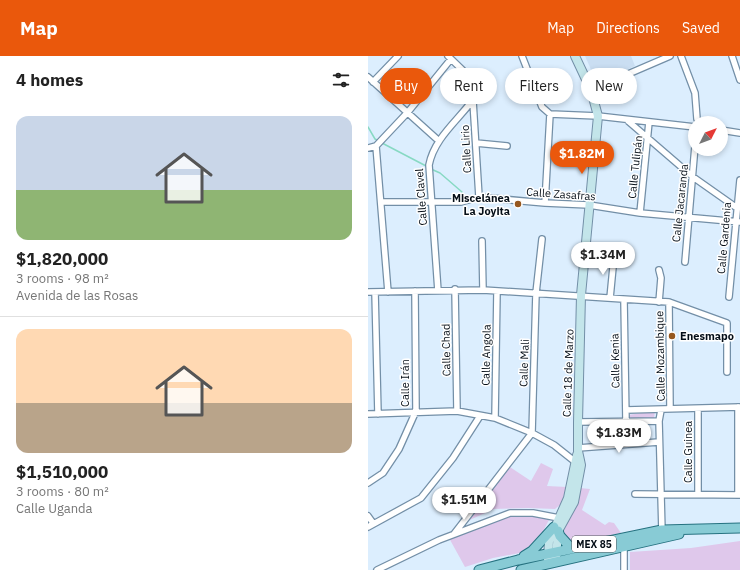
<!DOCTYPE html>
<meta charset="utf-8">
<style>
body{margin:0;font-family:"IBM Plex Sans",sans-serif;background:#f2f2f2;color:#222;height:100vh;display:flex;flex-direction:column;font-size:15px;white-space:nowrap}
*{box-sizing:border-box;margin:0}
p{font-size:13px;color:#767676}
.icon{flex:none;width:22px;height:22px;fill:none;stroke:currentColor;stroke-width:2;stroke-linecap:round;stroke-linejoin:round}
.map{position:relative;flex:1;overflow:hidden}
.side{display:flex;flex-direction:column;background:#fff;width:368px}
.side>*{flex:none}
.banner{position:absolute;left:12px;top:12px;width:300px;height:36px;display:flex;gap:8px}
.needle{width:26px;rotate:48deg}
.buttons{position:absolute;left:320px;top:60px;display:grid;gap:8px}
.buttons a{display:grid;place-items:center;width:40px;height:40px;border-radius:50%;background:#fff;box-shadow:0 2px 6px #0003;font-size:20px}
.price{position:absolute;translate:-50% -34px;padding:0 9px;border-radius:14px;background:#fff;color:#222;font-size:13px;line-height:26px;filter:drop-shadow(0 1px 2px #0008)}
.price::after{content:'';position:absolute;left:50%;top:24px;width:12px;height:9px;margin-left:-6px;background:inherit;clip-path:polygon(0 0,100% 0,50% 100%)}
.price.current{background:#ea580c;color:#fff}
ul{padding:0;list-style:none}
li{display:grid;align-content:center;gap:8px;height:212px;padding:0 16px}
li+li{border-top:1px solid #e0e0e0}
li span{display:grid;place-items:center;height:124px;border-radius:12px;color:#555}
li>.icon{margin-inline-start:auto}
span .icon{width:72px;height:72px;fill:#fffc;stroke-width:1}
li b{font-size:17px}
h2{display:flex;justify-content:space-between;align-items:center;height:48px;padding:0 16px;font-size:17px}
.pill{padding:0 14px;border-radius:18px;background:#fff;box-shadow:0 2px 6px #0003;font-size:14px;line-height:36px}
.pill.current{background:#ea580c;color:#fff}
header{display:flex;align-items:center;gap:24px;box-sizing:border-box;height:56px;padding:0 20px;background:#ea580c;color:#fff}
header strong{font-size:19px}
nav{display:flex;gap:22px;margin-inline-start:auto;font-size:14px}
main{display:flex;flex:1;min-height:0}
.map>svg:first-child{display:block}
.built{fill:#cadef2}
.green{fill:#dfc8eb}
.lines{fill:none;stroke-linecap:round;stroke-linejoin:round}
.stream{stroke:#87d9c3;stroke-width:1.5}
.street-casing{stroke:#738fa7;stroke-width:8}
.secondary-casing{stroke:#738fa7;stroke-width:10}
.primary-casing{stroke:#267280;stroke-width:11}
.street{stroke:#fff;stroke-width:5.5}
.secondary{stroke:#c3e5ea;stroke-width:8}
.primary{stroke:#88cbd5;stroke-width:9}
.poi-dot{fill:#96571e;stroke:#fff;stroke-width:1.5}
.labels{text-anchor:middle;stroke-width:3;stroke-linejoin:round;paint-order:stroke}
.shield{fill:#fff;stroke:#50565d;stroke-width:1}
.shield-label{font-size:10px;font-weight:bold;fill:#050e17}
.street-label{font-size:11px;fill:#050e17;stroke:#fff}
.poi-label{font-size:11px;font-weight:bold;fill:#050e17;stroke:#fff;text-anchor:end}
</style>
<header>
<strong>Map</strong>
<nav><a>Map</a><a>Directions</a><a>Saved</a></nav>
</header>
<main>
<section class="side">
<h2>4 homes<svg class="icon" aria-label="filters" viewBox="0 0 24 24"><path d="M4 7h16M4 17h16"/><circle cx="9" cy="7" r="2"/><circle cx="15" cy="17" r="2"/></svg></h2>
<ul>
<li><span style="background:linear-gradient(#c9d6e8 60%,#8fb573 0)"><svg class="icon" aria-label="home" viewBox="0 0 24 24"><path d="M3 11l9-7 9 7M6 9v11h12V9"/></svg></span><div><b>$1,820,000</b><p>3 rooms · 98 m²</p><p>Avenida de las Rosas</p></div></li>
<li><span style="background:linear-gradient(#ffd9b3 60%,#b9a48a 0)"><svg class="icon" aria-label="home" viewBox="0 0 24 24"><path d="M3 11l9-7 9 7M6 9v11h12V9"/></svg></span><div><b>$1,510,000</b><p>3 rooms · 80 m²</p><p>Calle Uganda</p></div></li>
</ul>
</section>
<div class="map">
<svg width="372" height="514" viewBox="0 0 372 514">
<rect width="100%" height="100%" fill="#dceefe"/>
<!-- built -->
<path class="built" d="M217 0H263L267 10 229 27Z"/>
<!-- green -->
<path class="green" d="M287 355 286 362 263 363 260 359Z
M173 407 185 413 179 430 199 431 193 448 187 453 160 452 126 453 95 467 139 409 163 425Z
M212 432 222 433 214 454 237 469 241 466 246 467 253 477 208 486H202L194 478 193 472Z
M148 456 181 464 172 481 157 496 125 502 97 511 81 482Z
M372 485V514H262V496L323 492Z"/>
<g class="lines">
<!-- stream -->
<path class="stream" d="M0 71 7 83 11 85
M14 87 60 111
M63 113 72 117 94 136"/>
<defs>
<path id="street" d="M154 0 174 51 182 58 177 147
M313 0 327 37 329 63
M364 0 372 24
M0 21 71 85
M5 26 30 0
M223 34 302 0
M105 45 111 141
M182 58 230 60 327 71
M260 65 325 121 369 152
M353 74 372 77
M108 87 139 90
M8 90 20 236
M8 90 40 56 83 3
M0 92 8 90
M13 146H93L111 141 177 147 221 149 272 157 372 166
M272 157 281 66
M114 185 115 234
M317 206 327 90
M291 214 293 222 291 246
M87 233 89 355
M70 235 61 109C67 78 98 59 112 33L111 30 80 0
M0 236 115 234 301 246 359 267V316
M7 236 10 358
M361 241 372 124
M242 242 246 201
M256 244 258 366
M301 246 302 353
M370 351V439
M258 354 372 351
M293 354 291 365 294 476
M0 358 89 355 127 362 164 377 186 389 210 408
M127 362 129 235
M210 366 291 365
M210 392 291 386
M0 427 15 417 31 393 48 355 47 235
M267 438 372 439
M330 438V353
M0 460 5 467
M0 471 53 442 85 402 112 360
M86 478 164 377 168 237 174 183
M9 514 71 484 142 457H165L191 462
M256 514V488"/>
<path id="secondary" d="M180 503 181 485 200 442 209 399
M188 503 190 475 206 446 213 409 210 395V366L213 239 230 60 223 34 207 0"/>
<path id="primary" d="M190 475 192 480 201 490 209 491
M156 500 164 495 186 471
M111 514 150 504 294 474 372 472
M153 514 311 478"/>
</defs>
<!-- street casing -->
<use href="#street" class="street-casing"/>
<!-- secondary casing -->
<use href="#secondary" class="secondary-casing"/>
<!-- primary casing -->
<use href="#primary" class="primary-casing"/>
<!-- street -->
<use href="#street" class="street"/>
<!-- secondary -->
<use href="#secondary" class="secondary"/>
<!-- primary -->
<use href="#primary" class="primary"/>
</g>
<!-- markers -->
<g class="poi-dot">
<circle cx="150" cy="148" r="4"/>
<circle cx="304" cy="280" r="4"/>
</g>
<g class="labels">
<!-- shield labels -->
<rect class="shield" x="204" y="480" width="44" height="16" rx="3"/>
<g class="shield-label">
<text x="226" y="492">MEX 85</text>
</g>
<!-- street labels -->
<g class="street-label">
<text transform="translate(98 93) rotate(-93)" y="4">Calle Lirio</text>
<text transform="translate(267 111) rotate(-84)" y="4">Calle Tulipán</text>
<text transform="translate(193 138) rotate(4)" y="4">Calle Zasafras</text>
<text transform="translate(53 141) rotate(-94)" y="4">Calle Clavel</text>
<text transform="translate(312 147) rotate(-84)" y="4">Calle Jacaranda</text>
<text transform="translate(356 182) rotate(-85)" y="4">Calle Gardenia</text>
<text transform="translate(78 294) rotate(-91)" y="4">Calle Chad</text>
<text transform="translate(118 299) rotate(-89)" y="4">Calle Angola</text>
<text transform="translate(292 300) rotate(-91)" y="4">Calle Mozambique</text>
<text transform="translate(247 305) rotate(-91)" y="4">Calle Kenia</text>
<text transform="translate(156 307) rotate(-88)" y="4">Calle Mali</text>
<text transform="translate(200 317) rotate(-88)" y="4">Calle 18 de Marzo</text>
<text transform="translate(37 327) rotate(-90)" y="4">Calle Irán</text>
<text transform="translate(320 396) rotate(-90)" y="4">Calle Guinea</text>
</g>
<!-- poi labels -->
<g class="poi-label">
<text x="142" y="146">Miscelánea<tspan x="142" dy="13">La Joyita</tspan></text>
<text x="312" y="284" text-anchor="start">Enesmapo</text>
</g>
</g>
</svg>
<div class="buttons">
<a><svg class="needle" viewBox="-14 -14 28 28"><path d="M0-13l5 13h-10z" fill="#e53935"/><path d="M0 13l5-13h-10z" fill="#767676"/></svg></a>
</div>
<b class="price current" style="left:214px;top:119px">$1.82M</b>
<b class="price" style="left:235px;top:220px">$1.34M</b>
<b class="price" style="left:251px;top:398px">$1.83M</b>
<b class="price" style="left:96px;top:465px">$1.51M</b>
<div class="banner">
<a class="pill current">Buy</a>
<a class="pill">Rent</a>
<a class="pill">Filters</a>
<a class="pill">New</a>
</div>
</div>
</main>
